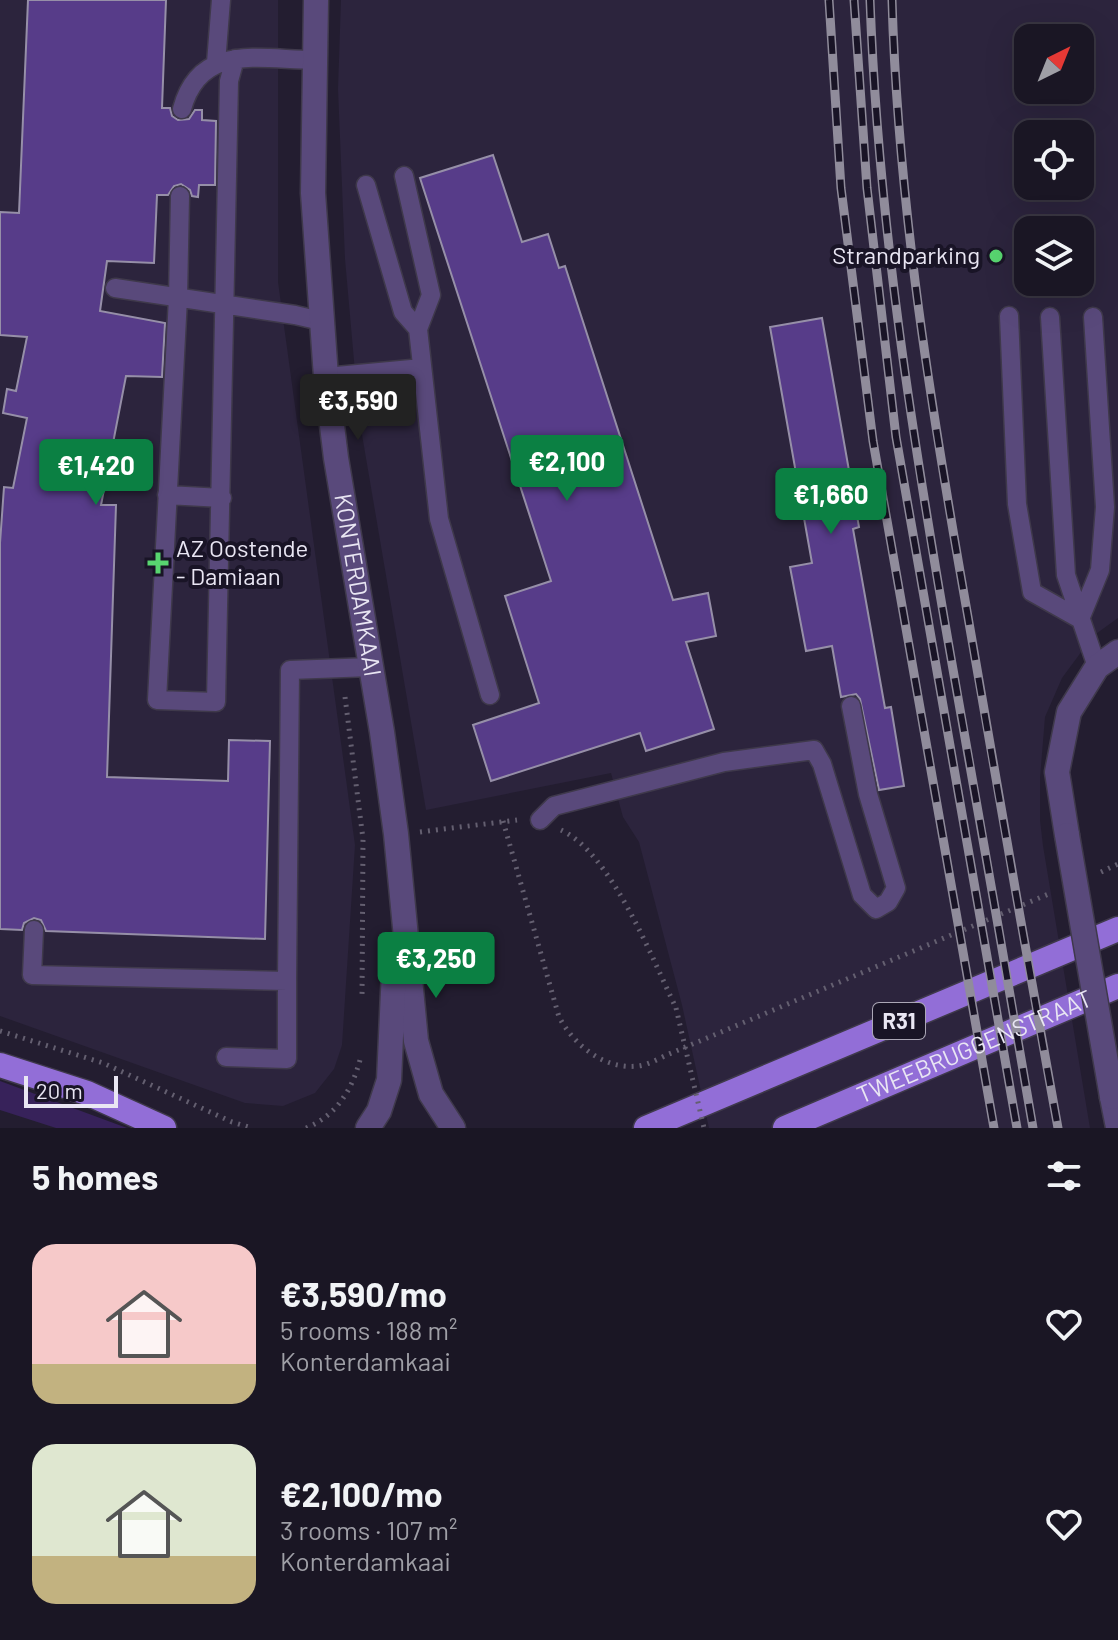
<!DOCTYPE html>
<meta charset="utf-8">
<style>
body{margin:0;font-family:Barlow,sans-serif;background:#272331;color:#f1f3f6;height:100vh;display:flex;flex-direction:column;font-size:30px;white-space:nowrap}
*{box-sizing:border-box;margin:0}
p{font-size:26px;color:#9f9fa6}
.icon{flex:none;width:44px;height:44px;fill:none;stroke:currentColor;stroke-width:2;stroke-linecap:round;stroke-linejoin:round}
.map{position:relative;height:1128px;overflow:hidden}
.side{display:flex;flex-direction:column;background:#1a1624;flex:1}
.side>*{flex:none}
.needle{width:52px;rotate:43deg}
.tools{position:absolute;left:1014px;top:24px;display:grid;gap:16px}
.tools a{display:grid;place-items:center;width:80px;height:80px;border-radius:16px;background:#1a1624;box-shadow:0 8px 32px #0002,0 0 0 2px #383541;font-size:40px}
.scale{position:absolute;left:24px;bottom:20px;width:94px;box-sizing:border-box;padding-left:8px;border:4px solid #e9e6f3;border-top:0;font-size:22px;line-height:28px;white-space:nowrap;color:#e9e6f3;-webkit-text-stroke:6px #191426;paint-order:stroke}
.price{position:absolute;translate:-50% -68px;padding:0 18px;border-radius:8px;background:#0b8043;color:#fff;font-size:26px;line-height:52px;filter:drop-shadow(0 2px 4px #0008)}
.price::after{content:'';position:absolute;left:50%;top:48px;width:24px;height:18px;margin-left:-12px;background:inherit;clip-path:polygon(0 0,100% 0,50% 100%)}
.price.current{background:#222;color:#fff}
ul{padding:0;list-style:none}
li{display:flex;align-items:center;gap:24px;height:200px;padding:0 32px}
li span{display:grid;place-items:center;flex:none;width:224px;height:160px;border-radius:24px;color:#555}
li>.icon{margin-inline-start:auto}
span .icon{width:96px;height:96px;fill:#fffc;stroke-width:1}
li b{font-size:34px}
h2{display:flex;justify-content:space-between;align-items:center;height:96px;padding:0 32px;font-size:34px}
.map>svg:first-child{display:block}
.built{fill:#2c243d;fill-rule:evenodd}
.green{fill:#37225a}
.building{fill:#573c89;stroke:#968fa8;stroke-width:2}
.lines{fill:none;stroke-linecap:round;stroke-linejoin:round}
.lane-casing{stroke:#3f394b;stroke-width:21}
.street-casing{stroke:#3f394b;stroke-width:27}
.primary-casing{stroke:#3f394b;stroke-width:27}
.path{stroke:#645f70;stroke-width:5;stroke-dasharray:2 6;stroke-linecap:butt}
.lane{stroke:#59497b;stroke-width:18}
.street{stroke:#59497b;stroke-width:24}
.primary{stroke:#926ed7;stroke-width:24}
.rail-casing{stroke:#908c9b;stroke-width:9}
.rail{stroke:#191426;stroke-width:6;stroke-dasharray:18;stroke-linecap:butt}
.street-bridge-casing{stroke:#3f394b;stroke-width:27;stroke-linecap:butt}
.path-bridge{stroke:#645f70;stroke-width:5;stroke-dasharray:2 6;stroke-linecap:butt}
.street-bridge{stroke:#59497b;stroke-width:24}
.poi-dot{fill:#58d570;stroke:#191426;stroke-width:3}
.labels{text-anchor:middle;stroke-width:8;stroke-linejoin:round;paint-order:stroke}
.shield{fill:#191426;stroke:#aba7b6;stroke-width:2}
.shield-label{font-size:22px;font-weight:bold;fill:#e9e6f3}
.poi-label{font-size:24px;fill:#e9e6f3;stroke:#191426;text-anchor:end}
.street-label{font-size:24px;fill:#e9e6f3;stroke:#191426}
</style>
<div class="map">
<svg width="1118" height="1128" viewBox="0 0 1118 1128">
<rect width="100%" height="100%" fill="#231d30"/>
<!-- built -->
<path class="built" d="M0 0H278V282L355 845 342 1045 334 1069 315 1093 283 1106 245 1103 0 1016Z
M341 0H1118V618L1093 636 1062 678 1045 717 1040 778V820L1043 846 1090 1128H709L682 1005 639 842 623 817 611 773 426 810 359 417 345 259 338 89ZM1028 38H1080V90H1028ZM1028 134H1080V186H1028ZM1028 230H1080V282H1028Z"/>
<!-- green -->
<path class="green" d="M0 1081 127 1128H56L0 1110Z"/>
<!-- building -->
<path class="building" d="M28 0H166L162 108H170L172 116 178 120 189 119 195 110H202V120L216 121 215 185H199L198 197 192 196 190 190 181 184 174 186 168 195H157L154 263 107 261 100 311 165 323 162 377 126 376 101 505H116L107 777 228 781 229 740 270 741 265 939 46 931 41 920 34 918 24 923 22 930 0 929V543L4 487 13 488 27 418 3 413 7 389 16 391 27 337 0 335V212L19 213Z
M493 155 522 242 548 234 559 268 565 266 673 600 708 593 716 636 686 642 714 729 646 751 640 733 491 781 473 725 539 703 505 596 551 581 420 178Z
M822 318 859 527 853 529 885 708 891 707 904 786 879 790 860 699 856 694 841 697 832 646 806 651 790 567 812 563 770 327Z"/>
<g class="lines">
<defs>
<path id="lane" d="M216 63 221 0
M182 109C200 42 260 60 315 60
M404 176 431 295 418 329 439 519 490 695
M366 185 403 312 418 329
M180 196 178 298 157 700 216 702 229 81 235 59
M115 288 295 315 321 321
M1009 316 1017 504 1032 592 1080 619
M1050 317 1066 575 1097 667
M326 377 422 368
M167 495 222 498
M1080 619 1100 570 1105 507 1093 317
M540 820 554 806 724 762 814 750 822 764 862 895 876 909 888 902 896 888 868 794 851 706
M34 930 32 975 287 981 290 670 371 667
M226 1057 287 1059V981"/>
<g id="street">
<path id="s1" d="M316 0 313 193 326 377 336 458 382 732 396 834 416 1041 431 1094 453 1128"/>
<path d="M1067 835 1057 772 1069 712 1097 667 1118 652"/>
<path d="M1112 1097 1118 1127"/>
<path d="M368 1128 379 1111 389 1080 395 948"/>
</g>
<g id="primary">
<path d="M0 1065 87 1093 164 1128"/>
<path d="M646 1128 1118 929"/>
<path id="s2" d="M785 1128 1118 986"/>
</g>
</defs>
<!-- lane casing -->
<use href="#lane" class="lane-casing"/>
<!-- street casing -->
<use href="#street" class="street-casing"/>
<!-- primary casing -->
<use href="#primary" class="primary-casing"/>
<!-- path -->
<path class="path" d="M345 697 363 839 362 998
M503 821 559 1017C574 1045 604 1070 638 1066 648 1065 660 1058 669 1054L1051 893
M561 830C611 853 652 958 676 1008
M420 832 517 820
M1101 872 1118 864
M0 1031 103 1063 232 1122 252 1128
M306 1128C336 1116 352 1090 360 1060"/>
<!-- lane -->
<use href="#lane" class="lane"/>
<!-- street -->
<use href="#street" class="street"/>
<!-- primary -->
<use href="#primary" class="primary"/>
<defs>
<path id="rail" d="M829 0 841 188 873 441 994 1128
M854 0 867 188 896 437 1017 1128
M870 0C878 222 913 440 951 658 979 815 1006 971 1033 1128
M892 0C898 207 932 413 968 617 997 787 1027 958 1058 1128"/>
</defs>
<!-- rail casing -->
<use href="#rail" class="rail-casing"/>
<!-- rail -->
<use href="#rail" class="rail"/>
<defs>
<path id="street-bridge" d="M1067 835 1112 1097"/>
</defs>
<!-- street-bridge casing -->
<use href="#street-bridge" class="street-bridge-casing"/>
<!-- path-bridge -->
<path class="path-bridge" d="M676 1008 704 1128"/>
<!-- street-bridge -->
<use href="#street-bridge" class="street-bridge"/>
</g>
<!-- markers -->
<g class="poi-dot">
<circle cx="996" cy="256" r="8"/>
<path d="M154 551h8v8h8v8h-8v8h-8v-8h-8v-8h8z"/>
</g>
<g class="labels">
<!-- shield labels -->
<rect class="shield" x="873" y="1003" width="52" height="36" rx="6"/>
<g class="shield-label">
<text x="899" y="1029">R31</text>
</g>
<!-- poi labels -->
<g class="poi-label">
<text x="980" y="264">Strandparking</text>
<text x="176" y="557" text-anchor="start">AZ Oostende<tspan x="176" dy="28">- Damiaan</tspan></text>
</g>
<!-- street labels -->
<g class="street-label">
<text dy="8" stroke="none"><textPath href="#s1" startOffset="588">KONTERDAMKAAI</textPath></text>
<text dy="8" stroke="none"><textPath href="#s2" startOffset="206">TWEEBRUGGENSTRAAT</textPath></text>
</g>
</g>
</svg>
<div class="tools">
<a><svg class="needle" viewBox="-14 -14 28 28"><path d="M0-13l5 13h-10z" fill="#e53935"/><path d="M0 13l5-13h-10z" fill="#9f9fa6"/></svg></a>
<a><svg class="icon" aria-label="locate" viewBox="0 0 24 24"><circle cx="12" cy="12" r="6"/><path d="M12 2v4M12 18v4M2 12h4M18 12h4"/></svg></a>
<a><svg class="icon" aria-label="layers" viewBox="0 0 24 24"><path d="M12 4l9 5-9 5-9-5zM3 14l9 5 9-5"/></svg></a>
</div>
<div class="scale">20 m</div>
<b class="price current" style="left:358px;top:442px">€3,590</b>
<b class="price" style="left:567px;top:503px">€2,100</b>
<b class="price" style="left:96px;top:507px">€1,420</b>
<b class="price" style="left:831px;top:536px">€1,660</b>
<b class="price" style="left:436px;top:1000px">€3,250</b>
</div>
<section class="side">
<h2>5 homes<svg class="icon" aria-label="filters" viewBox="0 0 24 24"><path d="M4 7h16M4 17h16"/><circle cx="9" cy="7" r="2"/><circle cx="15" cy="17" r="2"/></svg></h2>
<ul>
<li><span style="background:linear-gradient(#f6c9c9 75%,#c2b280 0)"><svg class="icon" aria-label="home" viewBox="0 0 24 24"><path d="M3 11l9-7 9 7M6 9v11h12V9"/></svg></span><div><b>€3,590/mo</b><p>5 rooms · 188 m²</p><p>Konterdamkaai</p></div><svg class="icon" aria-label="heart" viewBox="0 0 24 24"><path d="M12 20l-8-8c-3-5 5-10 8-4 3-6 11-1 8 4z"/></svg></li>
<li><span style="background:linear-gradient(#dfe7d0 70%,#c2b280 0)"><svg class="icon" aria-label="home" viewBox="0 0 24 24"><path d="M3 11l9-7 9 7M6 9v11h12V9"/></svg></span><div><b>€2,100/mo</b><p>3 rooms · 107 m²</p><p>Konterdamkaai</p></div><svg class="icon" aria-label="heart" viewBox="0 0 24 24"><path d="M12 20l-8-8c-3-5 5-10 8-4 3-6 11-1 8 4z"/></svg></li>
</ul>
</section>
